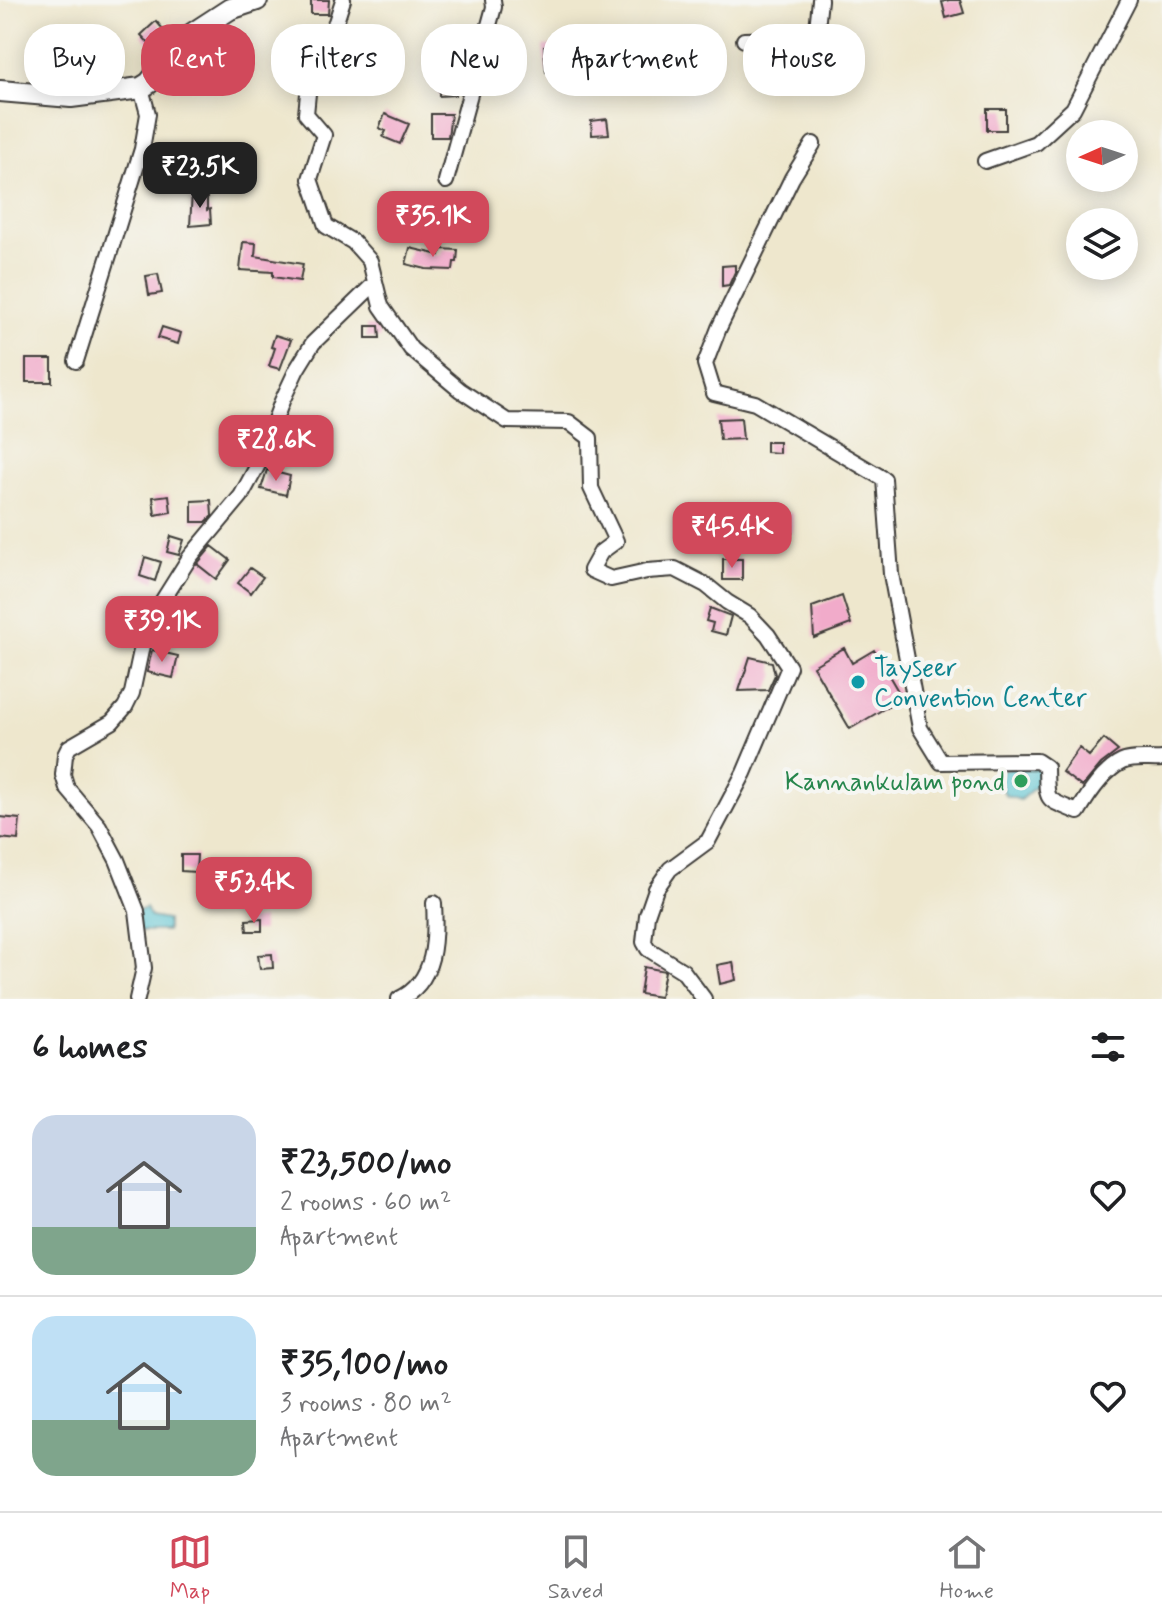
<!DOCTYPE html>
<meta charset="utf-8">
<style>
body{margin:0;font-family:Mynerve,sans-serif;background:#f2f2f2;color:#202124;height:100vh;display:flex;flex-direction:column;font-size:30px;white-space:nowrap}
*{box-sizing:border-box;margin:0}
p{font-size:26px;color:#757577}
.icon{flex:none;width:44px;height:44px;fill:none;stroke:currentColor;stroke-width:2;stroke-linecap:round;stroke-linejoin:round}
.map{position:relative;height:999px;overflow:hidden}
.side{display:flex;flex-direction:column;background:#fff;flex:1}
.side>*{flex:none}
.guide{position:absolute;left:24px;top:24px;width:1114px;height:72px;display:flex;gap:16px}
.needle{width:52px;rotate:267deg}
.controls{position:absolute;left:1066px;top:120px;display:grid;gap:16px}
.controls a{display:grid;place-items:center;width:72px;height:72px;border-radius:50%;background:#fff;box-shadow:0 4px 20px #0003;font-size:40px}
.price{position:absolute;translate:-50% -68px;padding:0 18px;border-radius:16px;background:#d1495b;color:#fff;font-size:26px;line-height:52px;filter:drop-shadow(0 2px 4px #0008)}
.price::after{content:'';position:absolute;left:50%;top:48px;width:24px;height:18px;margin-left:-12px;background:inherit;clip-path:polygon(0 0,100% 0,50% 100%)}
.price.current{background:#222;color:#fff}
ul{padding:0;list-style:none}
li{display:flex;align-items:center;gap:24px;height:200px;padding:0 32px}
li+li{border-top:2px solid #e0e0e0}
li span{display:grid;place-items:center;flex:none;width:224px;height:160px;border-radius:24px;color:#555}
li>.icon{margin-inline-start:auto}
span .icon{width:96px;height:96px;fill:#fffc;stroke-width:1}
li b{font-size:34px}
h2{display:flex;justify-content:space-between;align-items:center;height:96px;padding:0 32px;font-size:34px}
.tag{padding:0 28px;border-radius:32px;background:#fff;box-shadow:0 4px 20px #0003;font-size:28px;line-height:72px}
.tag.current{background:#d1495b;color:#fff}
.tabs{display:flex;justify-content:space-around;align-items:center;height:112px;border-top:2px solid #e0e0e0;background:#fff;font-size:22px;color:#757577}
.tabs a{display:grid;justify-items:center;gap:4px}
.tabs .current{color:#d1495b}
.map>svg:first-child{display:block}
.water{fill:#56c2d0;stroke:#396f76;stroke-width:2}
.building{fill:#f1abca}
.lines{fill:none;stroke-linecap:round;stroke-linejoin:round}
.street-casing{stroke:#3c3a37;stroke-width:18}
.secondary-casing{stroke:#3c3a37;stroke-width:24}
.street{stroke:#fff;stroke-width:14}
.secondary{stroke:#fff;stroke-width:20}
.culture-dot{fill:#0f9aa8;stroke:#f6f6f2;stroke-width:3}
.leisure-dot{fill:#2e9e5b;stroke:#f6f6f2;stroke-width:3}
.labels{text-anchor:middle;stroke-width:8;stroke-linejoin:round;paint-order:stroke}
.culture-label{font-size:26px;fill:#0d838f;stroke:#f6f6f2;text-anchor:start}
.leisure-label{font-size:26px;fill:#27864d;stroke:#f6f6f2;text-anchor:end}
</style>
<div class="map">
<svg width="1162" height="999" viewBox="0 0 1162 999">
<rect width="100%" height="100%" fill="#f6f6f2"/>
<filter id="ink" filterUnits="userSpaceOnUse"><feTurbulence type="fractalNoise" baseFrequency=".0125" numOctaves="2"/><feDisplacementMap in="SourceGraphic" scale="16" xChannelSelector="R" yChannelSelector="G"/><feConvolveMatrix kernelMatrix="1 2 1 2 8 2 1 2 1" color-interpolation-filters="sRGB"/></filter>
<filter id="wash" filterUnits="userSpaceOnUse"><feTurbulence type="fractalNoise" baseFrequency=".006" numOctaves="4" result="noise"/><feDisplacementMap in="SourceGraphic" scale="32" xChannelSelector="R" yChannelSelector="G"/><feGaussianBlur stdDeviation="1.8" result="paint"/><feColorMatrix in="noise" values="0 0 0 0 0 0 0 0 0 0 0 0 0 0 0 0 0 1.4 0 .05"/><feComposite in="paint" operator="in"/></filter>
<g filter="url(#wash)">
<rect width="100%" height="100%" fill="#eee7cd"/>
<!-- water -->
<path class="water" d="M1033 763 1040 766 1043 780 1020 800 1005 795 1000 781 1003 770Z
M146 908 150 917 167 920V931H138V911Z"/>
<g id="blocks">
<!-- building -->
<path class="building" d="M311 0H329L328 14H311Z
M949 0H960L964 13 946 18 942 2Z
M156 21 169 36 155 50 141 35Z
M621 35H638V50L621 51Z
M557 45 560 71 546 72 544 46Z
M786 52 802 66 786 84 770 71Z
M444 53H466V67H454L455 95 439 96V74H445Z
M513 55 514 77H498V56Z
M987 109H1006V130H987Z
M385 114 409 124 400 144 383 137 386 131 379 128Z
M431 114H451L448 137H431Z
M607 119 609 134 592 135 591 121Z
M192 192H207V210L210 209 211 224 190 226Z
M243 242 256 243 255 256 303 264 300 281 273 277V272L240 270Z
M410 248 440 255 441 249 458 250 457 262H454L453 270 426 269 406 264Z
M735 265V272L729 285 722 286V266Z
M158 274 162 293 149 295 146 276Z
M366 326H379L380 338H366Z
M162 327 181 333 178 344 158 338Z
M275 335 291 340 280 369 269 366 275 348 271 347Z
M26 359H52V382H26Z
M741 418 743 439 720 440 718 419Z
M766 442H779V453L766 452Z
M267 470 290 476 286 495 261 489Z
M169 495 171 512 155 515 153 497Z
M211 500 212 516 206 522H192V501Z
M770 511 793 513 792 533 769 531Z
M171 536 184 540 179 555 167 552Z
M212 546 230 560 216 579 197 564Z
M145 557 161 562 155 581 140 576Z
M723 559H742V580H723Z
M250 568 263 577 251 593 238 583Z
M842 596 851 624 814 638 812 607Z
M710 608 731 616 726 635 711 631 713 623 706 621Z
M844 648 852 663 874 650 902 698 850 729 813 666Z
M152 650 178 656 173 678 147 672Z
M750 657 772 662 775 675 768 690 739 691Z
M1104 739 1118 751 1101 764 1082 787 1062 772 1079 748 1089 756Z
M0 817 20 819 18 840 0 838Z
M181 855H197L196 872 181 871Z
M262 919V931H247L246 920Z
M272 954 273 968 260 969 258 955Z
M733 962 736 980 720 984 717 965Z
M644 967 665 971 660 997 640 994Z"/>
</g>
</g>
<g filter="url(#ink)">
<use href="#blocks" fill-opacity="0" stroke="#3c3a37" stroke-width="2"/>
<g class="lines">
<defs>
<path id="street" d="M343 0 336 22 310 73 306 114 324 135 310 179 326 226 353 242 370 261 381 306 411 349 460 390 507 421 569 422 590 438 591 488 616 541 601 552 591 570 611 579 647 571 675 569 706 585 727 602 750 616 768 635 789 667 744 773 708 841 670 869 656 889 647 915 644 942 648 949 683 971 704 999
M744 40 816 38 820 0
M813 144 792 178 719 328 705 364 714 393 755 403 884 479 891 574 920 728 941 762 1037 761 1046 767C1047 803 1044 798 1078 812 1088 795 1103 771 1122 762 1133 757 1150 760 1162 759
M985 161 1036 143 1073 109 1129 0
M446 181 494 7 493 0
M76 361 142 149 148 114 141 88
M137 999 144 968 137 911 117 860 99 826 67 788 63 775 65 755 69 747 112 722 125 707 132 693 146 627 190 557 241 496 259 463 282 401 297 369 313 343 375 283
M399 999C436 982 436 938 434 903"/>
<path id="secondary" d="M0 91 71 97 141 88 149 83 184 39 230 9 257 0"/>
</defs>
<!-- street casing -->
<use href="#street" class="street-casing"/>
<!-- secondary casing -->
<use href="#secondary" class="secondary-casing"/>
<!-- street -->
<use href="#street" class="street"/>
<!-- secondary -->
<use href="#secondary" class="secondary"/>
</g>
</g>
<!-- markers -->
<circle class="culture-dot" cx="858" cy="682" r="8"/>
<circle class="leisure-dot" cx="1021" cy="781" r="8"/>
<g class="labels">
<!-- culture labels -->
<g class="culture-label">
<text x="874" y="676">Tayseer<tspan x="874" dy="30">Convention Center</tspan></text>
</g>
<!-- leisure labels -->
<g class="leisure-label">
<text x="1005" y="790">Kannankulam pond</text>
</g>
</g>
</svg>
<div class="controls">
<a><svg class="needle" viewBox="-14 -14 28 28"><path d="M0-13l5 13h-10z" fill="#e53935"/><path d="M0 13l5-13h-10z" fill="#757577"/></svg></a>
<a><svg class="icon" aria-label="layers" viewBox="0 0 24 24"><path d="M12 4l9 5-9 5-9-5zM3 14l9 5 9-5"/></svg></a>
</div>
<b class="price current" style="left:200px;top:210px">₹23.5K</b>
<b class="price" style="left:433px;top:259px">₹35.1K</b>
<b class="price" style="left:276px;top:483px">₹28.6K</b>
<b class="price" style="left:732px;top:570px">₹45.4K</b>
<b class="price" style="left:162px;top:664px">₹39.1K</b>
<b class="price" style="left:254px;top:925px">₹53.4K</b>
<div class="guide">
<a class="tag">Buy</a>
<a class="tag current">Rent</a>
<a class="tag">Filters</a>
<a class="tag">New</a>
<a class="tag">Apartment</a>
<a class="tag">House</a>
</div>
</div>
<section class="side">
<h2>6 homes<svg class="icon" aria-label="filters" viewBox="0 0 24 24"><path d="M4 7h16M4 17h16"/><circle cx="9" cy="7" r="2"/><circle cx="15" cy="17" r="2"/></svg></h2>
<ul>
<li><span style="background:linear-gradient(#c9d6e8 70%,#7fa58c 0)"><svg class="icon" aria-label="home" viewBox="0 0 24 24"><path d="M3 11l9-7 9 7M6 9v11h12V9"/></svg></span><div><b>₹23,500/mo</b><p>2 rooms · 60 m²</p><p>Apartment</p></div><svg class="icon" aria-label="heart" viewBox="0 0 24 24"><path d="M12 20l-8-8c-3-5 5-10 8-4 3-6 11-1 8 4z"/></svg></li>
<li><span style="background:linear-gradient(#bfe0f5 65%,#7fa58c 0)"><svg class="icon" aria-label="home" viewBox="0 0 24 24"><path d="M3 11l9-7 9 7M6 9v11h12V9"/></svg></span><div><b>₹35,100/mo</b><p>3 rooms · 80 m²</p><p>Apartment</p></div><svg class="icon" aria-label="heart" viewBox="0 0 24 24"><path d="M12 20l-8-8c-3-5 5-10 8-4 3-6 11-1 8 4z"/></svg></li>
</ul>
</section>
<nav class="tabs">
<a class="current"><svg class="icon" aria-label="map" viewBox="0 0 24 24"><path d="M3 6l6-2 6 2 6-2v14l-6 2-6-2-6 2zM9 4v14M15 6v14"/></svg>Map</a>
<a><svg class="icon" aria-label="saved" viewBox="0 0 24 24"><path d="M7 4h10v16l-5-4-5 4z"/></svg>Saved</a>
<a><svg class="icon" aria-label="home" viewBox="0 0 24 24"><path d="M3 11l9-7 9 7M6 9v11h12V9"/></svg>Home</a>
</nav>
